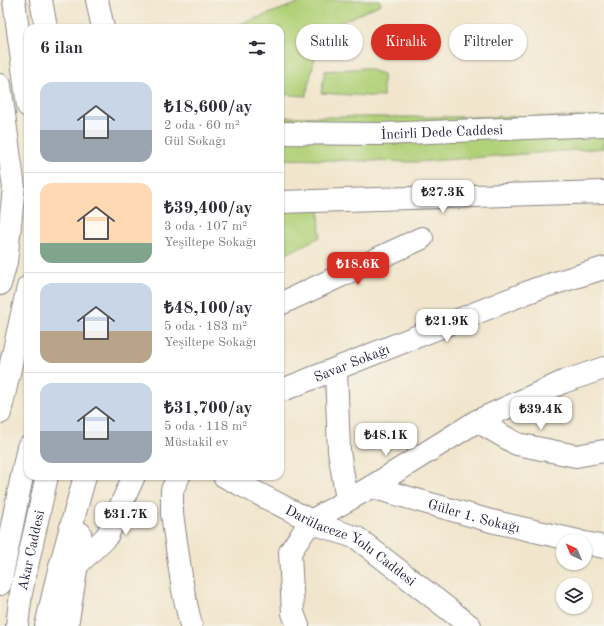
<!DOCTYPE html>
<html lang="tr">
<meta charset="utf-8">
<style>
body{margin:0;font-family:"Old Standard TT",serif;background:#f7f7f7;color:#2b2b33;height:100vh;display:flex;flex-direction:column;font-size:15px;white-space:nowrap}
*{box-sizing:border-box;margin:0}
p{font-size:13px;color:#7c7c81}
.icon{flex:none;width:22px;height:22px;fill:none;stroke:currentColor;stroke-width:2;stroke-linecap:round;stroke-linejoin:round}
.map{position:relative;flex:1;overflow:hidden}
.details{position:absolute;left:24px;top:24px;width:260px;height:456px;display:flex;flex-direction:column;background:#fff;border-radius:12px;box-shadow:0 1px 3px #0004}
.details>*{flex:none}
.top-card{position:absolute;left:296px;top:24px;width:248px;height:36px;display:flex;gap:8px}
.needle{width:26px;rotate:316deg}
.controls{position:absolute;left:556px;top:534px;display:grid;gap:8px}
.controls a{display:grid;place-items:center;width:36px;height:36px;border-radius:50%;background:#fff;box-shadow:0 1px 3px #0004;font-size:20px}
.price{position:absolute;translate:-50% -34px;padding:0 9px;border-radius:8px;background:#fff;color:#222;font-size:13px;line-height:26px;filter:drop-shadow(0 1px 2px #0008)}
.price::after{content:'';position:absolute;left:50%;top:24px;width:12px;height:9px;margin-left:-6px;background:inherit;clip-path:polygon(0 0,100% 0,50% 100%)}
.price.active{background:#d93025;color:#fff}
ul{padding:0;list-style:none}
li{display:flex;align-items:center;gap:12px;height:100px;padding:0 16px}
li+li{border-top:1px solid #e1e1e2}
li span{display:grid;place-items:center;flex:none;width:112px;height:80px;border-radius:12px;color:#555}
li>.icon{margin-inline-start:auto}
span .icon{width:48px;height:48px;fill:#fffc;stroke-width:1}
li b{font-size:17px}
h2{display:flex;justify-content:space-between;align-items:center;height:48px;padding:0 16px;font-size:17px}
.tag{padding:0 14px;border-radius:18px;background:#fff;box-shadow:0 1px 3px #0004;font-size:14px;line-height:36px}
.tag.active{background:#d93025;color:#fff}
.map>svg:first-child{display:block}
.green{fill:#b1d179;stroke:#6a7a5a}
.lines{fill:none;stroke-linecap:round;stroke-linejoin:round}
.minor-casing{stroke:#8a8484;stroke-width:24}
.tertiary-casing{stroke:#8a8484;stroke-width:24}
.secondary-casing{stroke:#8a8484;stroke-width:24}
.primary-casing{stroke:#8a8484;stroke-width:24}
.minor{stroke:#fff;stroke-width:22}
.tertiary{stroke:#fff;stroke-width:22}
.secondary{stroke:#fff;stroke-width:22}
.primary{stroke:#fff;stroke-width:22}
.labels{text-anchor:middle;stroke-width:3;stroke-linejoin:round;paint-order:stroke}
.street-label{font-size:14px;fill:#22223b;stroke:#f7f3e8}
</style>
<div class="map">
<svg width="604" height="626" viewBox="0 0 604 626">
<rect width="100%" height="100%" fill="#f7f3e8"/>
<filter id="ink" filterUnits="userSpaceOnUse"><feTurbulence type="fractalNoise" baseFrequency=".025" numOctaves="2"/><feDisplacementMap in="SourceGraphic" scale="8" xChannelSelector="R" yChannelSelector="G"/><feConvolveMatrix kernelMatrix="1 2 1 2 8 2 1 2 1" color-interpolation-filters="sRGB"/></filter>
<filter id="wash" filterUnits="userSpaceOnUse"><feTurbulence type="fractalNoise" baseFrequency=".012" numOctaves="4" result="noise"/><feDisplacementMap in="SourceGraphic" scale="16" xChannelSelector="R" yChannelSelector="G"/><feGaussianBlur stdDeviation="0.9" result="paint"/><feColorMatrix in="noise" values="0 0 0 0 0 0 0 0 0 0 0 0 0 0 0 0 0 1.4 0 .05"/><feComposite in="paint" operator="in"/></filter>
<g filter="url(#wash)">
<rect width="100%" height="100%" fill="#f1e6cd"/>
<!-- green -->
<path class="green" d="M307 0H379L381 4 340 23 344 38 319 40 306 96 280 94V28H237L240 24Z
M365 68 383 74V97L321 93 325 71Z
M280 117H604V148L417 162 280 159Z
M280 202 319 205 320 237 280 257Z"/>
</g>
<g filter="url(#ink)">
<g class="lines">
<defs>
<g id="minor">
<path d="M280 304 422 238"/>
<path d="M336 370 339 451 347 500"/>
<path id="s1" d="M280 391 536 289 604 268"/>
<path d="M477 421 517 444 576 456 604 451"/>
<path d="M179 476 172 490V514L183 590 191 626"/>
<path id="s2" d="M371 487 491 521 578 541"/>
<path d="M585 543 604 547"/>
<path d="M298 626 293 613 290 552 311 521 371 487 477 421 563 382 604 368"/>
</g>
<path id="tertiary" d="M0 85 14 188 6 262 0 284"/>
<g id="secondary">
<path id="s3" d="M280 133 381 134 604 125"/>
<path d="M280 202 604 192"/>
<path id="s4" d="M224 476 319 525 357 538 470 626"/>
<path d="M76 566 107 536 134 476"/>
</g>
<g id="primary">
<path d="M14 0 28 106"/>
<path d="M41 0 46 28"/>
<path d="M97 0 103 28"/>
<path d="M0 413 28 287"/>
<path d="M0 584 28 447"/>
<path id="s5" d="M17 626 21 593 47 476"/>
<path d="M46 626 57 578 85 476"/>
<path d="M67 626 81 539 80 533"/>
</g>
</defs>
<!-- minor casing -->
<use href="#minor" class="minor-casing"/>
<!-- tertiary casing -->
<use href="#tertiary" class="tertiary-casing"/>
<!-- secondary casing -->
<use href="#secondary" class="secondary-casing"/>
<!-- primary casing -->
<use href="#primary" class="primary-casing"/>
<!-- minor -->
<use href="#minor" class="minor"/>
<!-- tertiary -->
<use href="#tertiary" class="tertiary"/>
<!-- secondary -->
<use href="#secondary" class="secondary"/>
<!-- primary -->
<use href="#primary" class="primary"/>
</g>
</g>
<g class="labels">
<!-- street labels -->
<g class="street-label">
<text dy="5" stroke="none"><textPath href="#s3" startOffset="162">İncirli Dede Caddesi</textPath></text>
<text dy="5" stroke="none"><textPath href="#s1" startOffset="77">Savar Sokağı</textPath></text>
<text dy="5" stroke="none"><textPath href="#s2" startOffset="107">Güler 1. Sokağı</textPath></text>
<text dy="5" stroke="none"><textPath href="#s4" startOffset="145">Darülaceze Yolu Caddesi</textPath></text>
<text dy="5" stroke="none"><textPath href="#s5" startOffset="77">Akar Caddesi</textPath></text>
</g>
</g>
</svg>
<div class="controls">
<a><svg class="needle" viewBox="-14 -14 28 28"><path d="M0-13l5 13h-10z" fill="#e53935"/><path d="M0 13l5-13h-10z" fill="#7c7c81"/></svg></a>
<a><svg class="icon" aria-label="layers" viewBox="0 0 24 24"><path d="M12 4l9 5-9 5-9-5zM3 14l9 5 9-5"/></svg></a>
</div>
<b class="price" style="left:443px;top:214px">₺27.3K</b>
<b class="price active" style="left:358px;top:286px">₺18.6K</b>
<b class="price" style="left:447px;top:343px">₺21.9K</b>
<b class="price" style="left:541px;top:431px">₺39.4K</b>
<b class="price" style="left:386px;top:457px">₺48.1K</b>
<b class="price" style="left:126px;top:536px">₺31.7K</b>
<div class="top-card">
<a class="tag">Satılık</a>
<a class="tag active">Kiralık</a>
<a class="tag">Filtreler</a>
</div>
<section class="details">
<h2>6 ilan<svg class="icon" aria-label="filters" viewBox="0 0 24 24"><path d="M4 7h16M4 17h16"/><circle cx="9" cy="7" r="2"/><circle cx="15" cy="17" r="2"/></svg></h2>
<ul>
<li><span style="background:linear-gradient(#c9d6e8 60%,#9aa5b1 0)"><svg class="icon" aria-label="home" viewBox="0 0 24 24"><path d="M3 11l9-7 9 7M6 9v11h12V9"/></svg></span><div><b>₺18,600/ay</b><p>2 oda · 60 m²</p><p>Gül Sokağı</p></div></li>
<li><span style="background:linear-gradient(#ffd9b3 75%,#7fa58c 0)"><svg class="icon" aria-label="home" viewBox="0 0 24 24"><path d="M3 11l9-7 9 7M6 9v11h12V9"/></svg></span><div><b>₺39,400/ay</b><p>3 oda · 107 m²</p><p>Yeşiltepe Sokağı</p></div></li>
<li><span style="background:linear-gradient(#c9d6e8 60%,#b9a48a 0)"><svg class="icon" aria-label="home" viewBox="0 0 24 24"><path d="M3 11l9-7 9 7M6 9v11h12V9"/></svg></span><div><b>₺48,100/ay</b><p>5 oda · 183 m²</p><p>Yeşiltepe Sokağı</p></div></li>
<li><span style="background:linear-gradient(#c9d6e8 60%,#9aa5b1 0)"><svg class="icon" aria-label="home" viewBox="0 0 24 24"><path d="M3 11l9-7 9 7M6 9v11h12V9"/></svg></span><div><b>₺31,700/ay</b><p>5 oda · 118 m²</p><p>Müstakil ev</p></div></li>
</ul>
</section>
</div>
